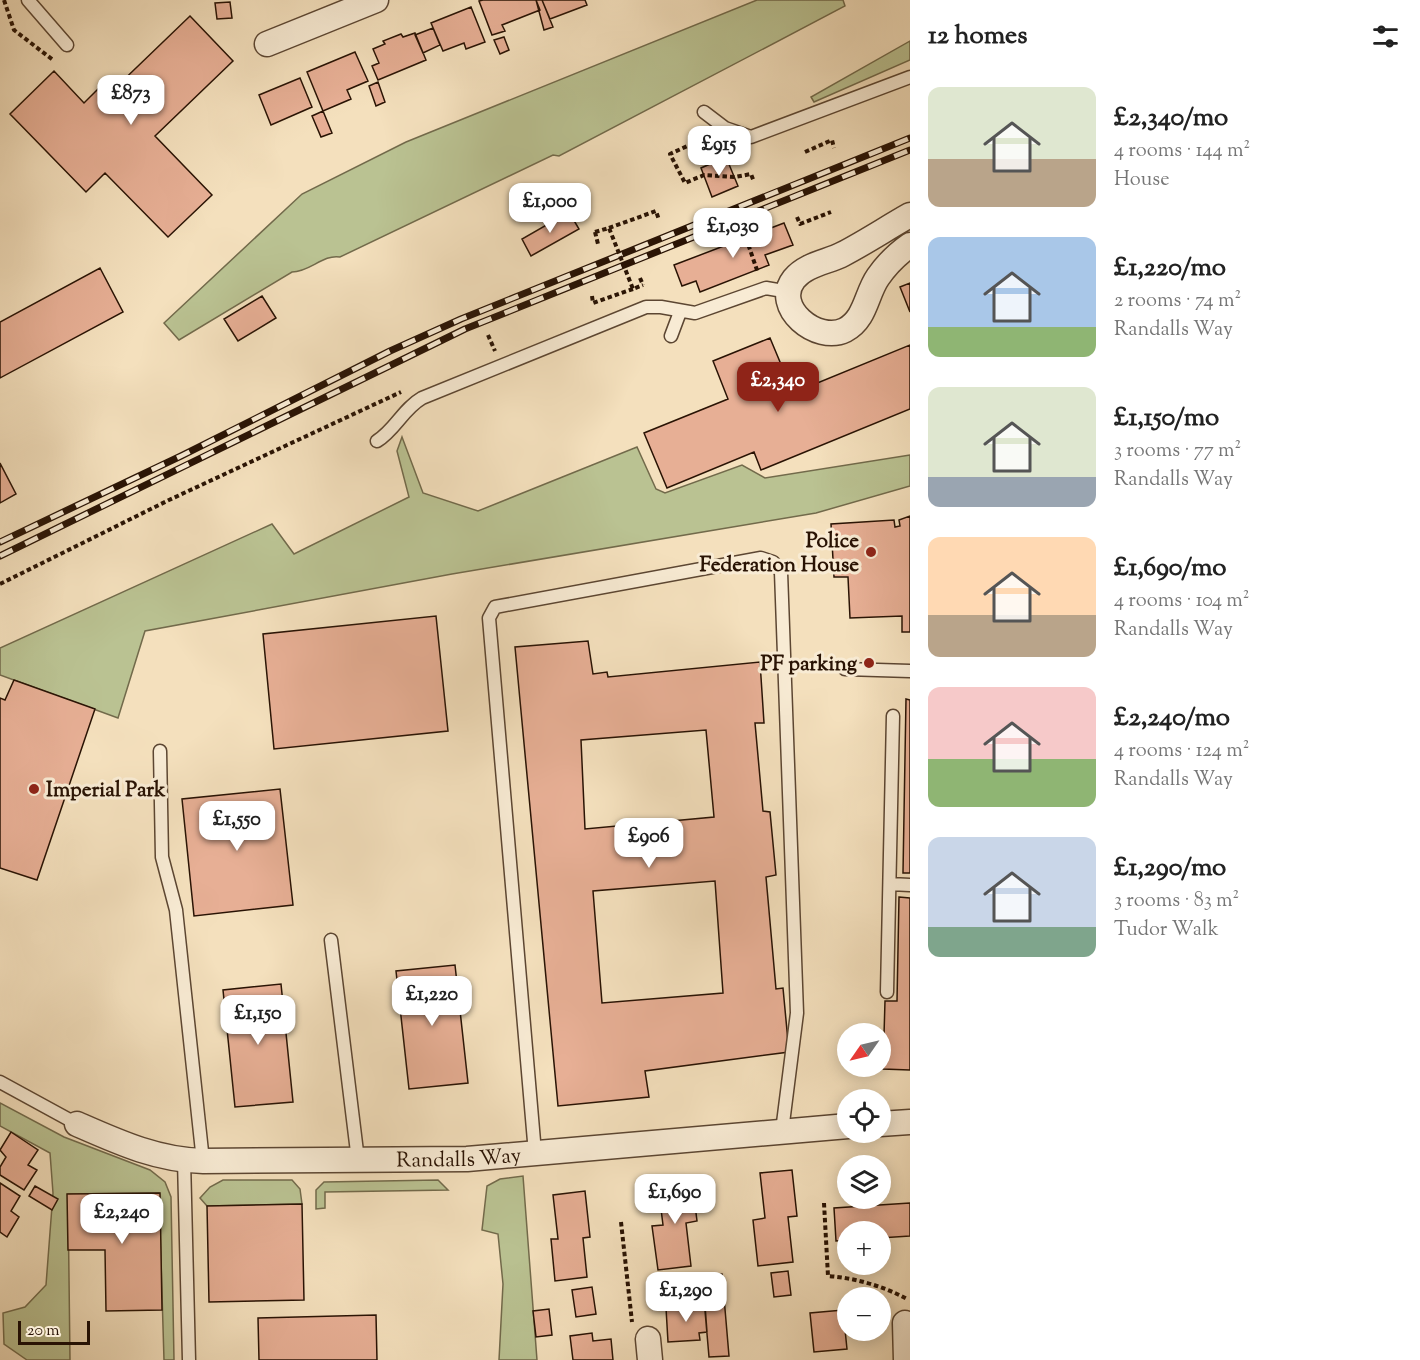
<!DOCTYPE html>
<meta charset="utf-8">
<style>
body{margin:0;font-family:"Sorts Mill Goudy",serif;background:#f6f6f6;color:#222;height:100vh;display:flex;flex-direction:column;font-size:22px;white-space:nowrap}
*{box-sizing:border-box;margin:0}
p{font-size:20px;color:#767676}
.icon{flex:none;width:33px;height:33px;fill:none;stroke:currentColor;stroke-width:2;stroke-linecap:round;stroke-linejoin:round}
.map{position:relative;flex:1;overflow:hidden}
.details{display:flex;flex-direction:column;background:#fff;width:510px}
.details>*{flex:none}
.needle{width:39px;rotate:236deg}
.fabs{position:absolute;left:837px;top:1023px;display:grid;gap:12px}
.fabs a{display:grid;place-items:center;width:54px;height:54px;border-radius:50%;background:#fff;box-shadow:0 3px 15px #0003;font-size:30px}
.scale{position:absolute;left:18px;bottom:15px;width:72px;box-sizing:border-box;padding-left:6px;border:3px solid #291304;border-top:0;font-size:16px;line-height:21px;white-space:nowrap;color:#291304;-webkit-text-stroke:4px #f8ebd4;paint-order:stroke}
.price{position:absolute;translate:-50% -51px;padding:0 14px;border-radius:12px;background:#fff;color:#222;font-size:20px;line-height:39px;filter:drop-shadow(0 2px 3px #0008)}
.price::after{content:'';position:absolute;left:50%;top:36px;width:18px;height:14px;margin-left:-9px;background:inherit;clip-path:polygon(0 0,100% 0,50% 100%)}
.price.active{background:#8f2418;color:#fff}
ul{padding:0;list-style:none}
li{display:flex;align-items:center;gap:18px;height:150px;padding:0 18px}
li span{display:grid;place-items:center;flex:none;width:168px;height:120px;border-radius:12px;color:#555}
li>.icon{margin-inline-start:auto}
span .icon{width:72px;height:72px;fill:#fffc;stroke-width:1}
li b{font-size:26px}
h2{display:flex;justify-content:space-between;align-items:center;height:72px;padding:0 18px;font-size:26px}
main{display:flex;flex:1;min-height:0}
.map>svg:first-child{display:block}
.green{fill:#bac292;stroke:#726a4b;stroke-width:1.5}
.building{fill:#e7af95;stroke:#291304;stroke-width:1.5;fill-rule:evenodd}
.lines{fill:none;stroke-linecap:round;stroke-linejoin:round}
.service-casing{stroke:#5c4632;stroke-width:15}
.minor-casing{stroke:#5c4632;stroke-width:27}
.path{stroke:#291304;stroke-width:4;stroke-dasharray:4.5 3;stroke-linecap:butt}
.service{stroke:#f8ebd4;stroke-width:12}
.minor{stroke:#f8ebd4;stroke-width:24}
.rail-casing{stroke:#291304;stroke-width:7}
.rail{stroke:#f8ebd4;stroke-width:4.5;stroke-dasharray:14;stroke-linecap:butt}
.path-bridge{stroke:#291304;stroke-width:4;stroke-dasharray:4.5 3;stroke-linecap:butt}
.poi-dot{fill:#8f2418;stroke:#f8ebd4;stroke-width:2}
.labels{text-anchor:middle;stroke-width:6;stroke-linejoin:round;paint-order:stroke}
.poi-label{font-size:21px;font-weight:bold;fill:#291304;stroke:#f8ebd4;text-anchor:end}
.street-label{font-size:21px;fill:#291304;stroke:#f8ebd4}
</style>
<main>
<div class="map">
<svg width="910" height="1360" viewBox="0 0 910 1360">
<rect width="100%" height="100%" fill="#f4e0bd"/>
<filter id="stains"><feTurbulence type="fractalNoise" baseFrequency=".00333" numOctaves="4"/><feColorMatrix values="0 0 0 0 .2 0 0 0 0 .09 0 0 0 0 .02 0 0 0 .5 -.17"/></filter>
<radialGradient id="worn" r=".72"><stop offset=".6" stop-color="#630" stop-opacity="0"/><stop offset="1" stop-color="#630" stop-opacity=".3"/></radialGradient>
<!-- green -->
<path class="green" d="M757 0H843L845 6 559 156 553 155 340 257C323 254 310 272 292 272L179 340 164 323 302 194 406 142Z
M910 41V60L814 102 811 97Z
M402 437 423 493 478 511 637 447 656 489 665 493 742 465 765 478 910 455V486L816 513 452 574 145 631 118 718 0 675V648L272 524 294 554 409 497 397 451Z
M0 1103 64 1137 150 1170 165 1182 171 1197 174 1360H164L159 1193 68 1194 70 1360H27L4 1344 3 1313 25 1307 46 1285 53 1193 50 1153 0 1126Z
M523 1176 537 1360H499L503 1284 498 1234 482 1230 487 1186 500 1179Z
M223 1180H292L300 1189 302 1204 207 1206 200 1198 210 1187Z
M438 1180 448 1190 325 1192V1208L316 1209V1190L324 1182Z"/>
<!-- building -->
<path class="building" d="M483 0H536L540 10 502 25 505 31 492 35 479 1Z
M536 0H542L553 27 544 30Z
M542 0H585L587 5 550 19Z
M230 2 232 18 217 19 215 3Z
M471 7 485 42 466 49 464 43 443 51 431 23Z
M190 16 233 61 155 136 212 195 168 237 105 173 86 192 10 114 54 71 84 103 102 85 110 93Z
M433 28 440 45 423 53 415 35Z
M415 33 426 60 378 80 372 66 379 63 373 49 385 44 383 41 401 34 403 37Z
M504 37 509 50 500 54 494 40Z
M355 52 368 81 347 90 351 99 323 111 307 72Z
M300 78 312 107 271 125 259 95Z
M378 82 385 102 376 106 369 86Z
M323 111 332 133 321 137 312 116Z
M726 157 738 186 712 197 701 168Z
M569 212 579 229 531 256 522 239Z
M784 223 793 245 765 255 769 265 700 292 696 281 682 286 674 265Z
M100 268 123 312 0 378V322Z
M910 283V312L900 287Z
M262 296 276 318 238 341 224 319Z
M770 338 793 393 910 345V409L761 470 754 452 667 488 644 433 728 399 713 361Z
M0 463 16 494 0 503Z
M910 516V632H902V616L850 618 848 577H834L831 524 894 520 895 527 900 526 899 520Z
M436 616 448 731 274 749 263 634Z
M588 641 593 674 607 672 608 677 760 662 764 723H755L763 811 770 812 776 875 766 877 776 989 783 988 789 1052 645 1071 649 1097 558 1106 515 647ZM706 730 714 817 585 829 581 740ZM715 881 723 993 602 1003 593 891Z
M14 680 95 709 37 880 0 868V698L5 700Z
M906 699 910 700V873H903Z
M280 789 293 905 194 916 182 799Z
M899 897 910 898V1070L883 1069 885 1001H897Z
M455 965 468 1083 409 1089 396 971Z
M281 984 293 1102 235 1107 223 990Z
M11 1132 38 1150 28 1165 37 1170 24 1190 0 1175V1167L6 1157 0 1150Z
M792 1170 797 1216 788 1217 793 1262 758 1266 753 1220 765 1218 760 1173Z
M692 1181 697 1221 686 1223 691 1266 658 1270 652 1226 663 1225 658 1185Z
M0 1183 20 1196 11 1211 19 1217 7 1237 0 1232Z
M35 1186 58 1199 52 1210 29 1196Z
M585 1191 590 1237 583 1238 587 1277 555 1281 551 1239H558L553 1195Z
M160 1193 162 1310 106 1311 105 1250H68L67 1194Z
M910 1203V1236L880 1238V1232H848V1240L836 1241 834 1208Z
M302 1204 304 1300 209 1302 207 1206Z
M788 1271 791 1295 774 1297 771 1273Z
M722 1274 729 1356 709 1357 702 1276Z
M592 1287 596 1314 576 1317 572 1290Z
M705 1305 707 1332 699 1333 700 1340 668 1342 666 1308Z
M549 1309 552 1335 536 1337 533 1311Z
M843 1310 847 1349 814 1352 810 1313Z
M376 1315 377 1360H259L258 1318Z
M592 1333 593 1341 611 1339 613 1360H573L570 1336Z"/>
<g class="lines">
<defs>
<path id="service" d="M28 0 67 45
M704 112 725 128 751 137 910 77
M671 336 680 312
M377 441C395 430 403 409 422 398L646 307H661L695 313 766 288 789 292
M845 669 910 671
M160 751 162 857 176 910 203 1161
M890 884 910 885
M331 940 358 1160
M887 992 893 716
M0 1082 77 1124
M535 1153 489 618 495 607 761 558 773 562 781 572 797 1013 782 1131
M184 1160 189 1360"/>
<g id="minor">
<path d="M267 44 376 0"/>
<path d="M910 215C887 228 866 242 843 254 828 262 806 264 794 279 772 307 817 344 845 330 866 319 866 294 878 277 887 264 897 254 910 245"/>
<path id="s1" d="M77 1124C118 1142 157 1160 203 1161L467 1159 848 1126"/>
<path d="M880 1124 910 1122"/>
<path d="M905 1323 906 1360"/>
<path d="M648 1339 650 1360"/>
</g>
</defs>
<!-- service casing -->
<use href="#service" class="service-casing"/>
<!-- minor casing -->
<use href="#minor" class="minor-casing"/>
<!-- path -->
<path class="path" d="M4 0 14 30 53 60
M707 137 670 154 685 183 704 175 735 177 751 174 754 182
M805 152 832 140 834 148
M797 217 800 224 831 212
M609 228 656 211 659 220
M595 232 598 244
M746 238 758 273
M640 278 643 285
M592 296 593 303 633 289
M488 335 495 351
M0 584 169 500 401 392
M824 1203 828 1276C855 1278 883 1286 907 1299
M621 1222 632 1322"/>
<!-- service -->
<use href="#service" class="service"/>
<!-- minor -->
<use href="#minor" class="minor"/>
<defs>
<path id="rail" d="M0 542 181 456 390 351 461 319 910 138
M0 556 465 329 910 150"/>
</defs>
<!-- rail casing -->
<use href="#rail" class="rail-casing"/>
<!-- rail -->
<use href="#rail" class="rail"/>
<!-- path-bridge -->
<path class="path-bridge" d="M595 232 609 228 633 289 643 285"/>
</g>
<!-- markers -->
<g class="poi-dot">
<circle cx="871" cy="552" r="6"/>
<circle cx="869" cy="663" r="6"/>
<circle cx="34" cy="789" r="6"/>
</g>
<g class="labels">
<!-- poi labels -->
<g class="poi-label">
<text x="859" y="547">Police<tspan x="859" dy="24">Federation House</tspan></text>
<text x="857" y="670">PF parking</text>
<text x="46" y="796" text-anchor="start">Imperial Park</text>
</g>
<!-- street labels -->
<g class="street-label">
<text dy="7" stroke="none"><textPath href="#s1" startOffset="388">Randalls Way</textPath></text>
</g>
</g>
<rect width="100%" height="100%" filter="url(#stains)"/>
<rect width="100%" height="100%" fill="url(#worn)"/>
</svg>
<div class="fabs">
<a><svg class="needle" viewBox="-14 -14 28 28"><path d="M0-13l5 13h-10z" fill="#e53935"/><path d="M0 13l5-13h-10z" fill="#767676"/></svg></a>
<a><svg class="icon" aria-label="locate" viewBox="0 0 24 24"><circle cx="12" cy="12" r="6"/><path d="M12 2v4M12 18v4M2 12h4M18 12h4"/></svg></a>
<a><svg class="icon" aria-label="layers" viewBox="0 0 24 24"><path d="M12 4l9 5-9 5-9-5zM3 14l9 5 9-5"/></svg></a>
<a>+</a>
<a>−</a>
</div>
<div class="scale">20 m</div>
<b class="price" style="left:131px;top:126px">£873</b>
<b class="price" style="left:719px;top:177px">£915</b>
<b class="price" style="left:550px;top:234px">£1,000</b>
<b class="price" style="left:733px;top:259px">£1,030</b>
<b class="price active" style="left:778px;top:413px">£2,340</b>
<b class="price" style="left:237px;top:852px">£1,550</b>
<b class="price" style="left:649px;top:869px">£906</b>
<b class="price" style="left:432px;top:1027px">£1,220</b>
<b class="price" style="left:258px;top:1046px">£1,150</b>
<b class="price" style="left:675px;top:1225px">£1,690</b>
<b class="price" style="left:122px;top:1245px">£2,240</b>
<b class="price" style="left:686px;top:1323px">£1,290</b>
</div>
<section class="details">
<h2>12 homes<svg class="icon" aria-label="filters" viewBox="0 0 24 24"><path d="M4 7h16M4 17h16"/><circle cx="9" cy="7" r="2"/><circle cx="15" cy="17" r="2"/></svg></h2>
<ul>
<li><span style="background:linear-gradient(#dfe7d0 60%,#b9a48a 0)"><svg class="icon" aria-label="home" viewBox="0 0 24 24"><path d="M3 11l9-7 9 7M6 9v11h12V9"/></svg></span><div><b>£2,340/mo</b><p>4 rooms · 144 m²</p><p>House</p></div></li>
<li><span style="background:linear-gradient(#a9c7e8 75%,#8fb573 0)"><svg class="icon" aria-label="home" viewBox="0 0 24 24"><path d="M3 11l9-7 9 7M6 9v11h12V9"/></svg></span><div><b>£1,220/mo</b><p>2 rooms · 74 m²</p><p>Randalls Way</p></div></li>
<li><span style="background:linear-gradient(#dfe7d0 75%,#9aa5b1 0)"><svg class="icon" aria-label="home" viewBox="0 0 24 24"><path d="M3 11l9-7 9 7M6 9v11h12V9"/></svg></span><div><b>£1,150/mo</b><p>3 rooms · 77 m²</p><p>Randalls Way</p></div></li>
<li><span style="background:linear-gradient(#ffd9b3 65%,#b9a48a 0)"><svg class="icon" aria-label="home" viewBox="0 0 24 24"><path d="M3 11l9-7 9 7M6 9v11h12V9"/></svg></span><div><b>£1,690/mo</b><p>4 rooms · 104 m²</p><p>Randalls Way</p></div></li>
<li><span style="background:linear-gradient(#f6c9c9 60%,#8fb573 0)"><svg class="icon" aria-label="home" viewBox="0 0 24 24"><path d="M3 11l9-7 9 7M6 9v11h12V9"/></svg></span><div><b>£2,240/mo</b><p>4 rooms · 124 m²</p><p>Randalls Way</p></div></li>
<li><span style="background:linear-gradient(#c9d6e8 75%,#7fa58c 0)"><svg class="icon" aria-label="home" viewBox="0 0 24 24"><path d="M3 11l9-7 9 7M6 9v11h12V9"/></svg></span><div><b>£1,290/mo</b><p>3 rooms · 83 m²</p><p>Tudor Walk</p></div></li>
</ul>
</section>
</main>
